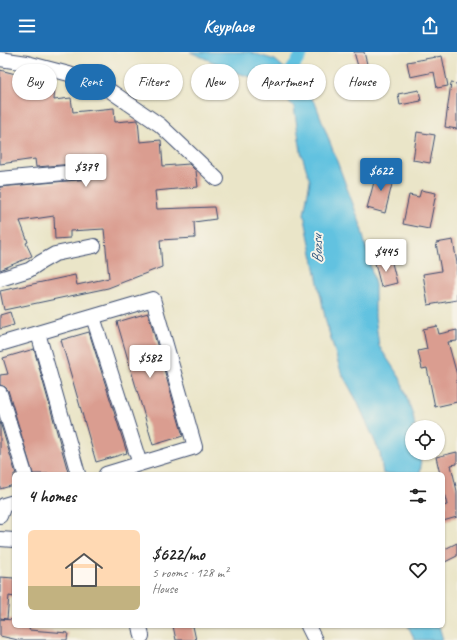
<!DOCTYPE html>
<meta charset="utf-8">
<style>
body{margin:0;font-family:Caveat,sans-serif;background:#f6f6f6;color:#222;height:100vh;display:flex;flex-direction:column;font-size:15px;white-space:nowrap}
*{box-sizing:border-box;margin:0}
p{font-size:13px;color:#767676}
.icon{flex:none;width:22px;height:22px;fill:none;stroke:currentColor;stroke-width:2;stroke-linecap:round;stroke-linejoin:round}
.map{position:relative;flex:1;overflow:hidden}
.drawer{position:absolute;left:12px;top:420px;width:433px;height:156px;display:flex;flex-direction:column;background:#fff;border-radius:6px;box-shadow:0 1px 3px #0004}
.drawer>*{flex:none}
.banner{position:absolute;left:12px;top:12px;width:433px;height:36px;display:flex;gap:8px}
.controls{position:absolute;left:405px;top:368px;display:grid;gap:8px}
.controls a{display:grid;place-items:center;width:40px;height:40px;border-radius:50%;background:#fff;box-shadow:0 1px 3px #0004;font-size:20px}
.price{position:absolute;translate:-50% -34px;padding:0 9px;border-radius:4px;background:#fff;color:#222;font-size:13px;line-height:26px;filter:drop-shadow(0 1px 2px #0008)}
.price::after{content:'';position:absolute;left:50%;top:24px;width:12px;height:9px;margin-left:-6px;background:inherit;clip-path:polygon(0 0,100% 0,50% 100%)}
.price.selected{background:#1f6fb2;color:#fff}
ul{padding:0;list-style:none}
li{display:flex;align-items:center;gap:12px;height:100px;padding:0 16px}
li+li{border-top:1px solid #e0e0e0}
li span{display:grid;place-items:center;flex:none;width:112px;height:80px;border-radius:6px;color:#555}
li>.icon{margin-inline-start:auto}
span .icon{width:48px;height:48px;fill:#fffc;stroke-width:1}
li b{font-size:17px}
h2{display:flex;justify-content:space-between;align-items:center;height:48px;padding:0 16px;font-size:17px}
.pill{padding:0 14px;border-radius:18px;background:#fff;box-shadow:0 1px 3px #0004;font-size:14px;line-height:36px}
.pill.selected{background:#1f6fb2;color:#fff}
header{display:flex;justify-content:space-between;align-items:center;height:52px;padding:0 16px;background:#1f6fb2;color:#fff;font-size:18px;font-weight:800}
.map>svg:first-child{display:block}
.water{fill:#62c2e0;stroke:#3e789f}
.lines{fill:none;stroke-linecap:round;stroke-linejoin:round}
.canal{stroke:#62c2e0;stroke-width:12}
.building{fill:#da9d90}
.minor-casing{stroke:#3a4a6e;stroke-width:16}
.minor{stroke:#fff;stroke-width:14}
.labels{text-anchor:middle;stroke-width:4;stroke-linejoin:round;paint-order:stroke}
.water-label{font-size:15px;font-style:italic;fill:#2d547e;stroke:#f7f3e8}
</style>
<header><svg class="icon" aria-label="menu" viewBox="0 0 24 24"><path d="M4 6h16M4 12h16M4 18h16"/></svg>Keyplace<svg class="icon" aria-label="share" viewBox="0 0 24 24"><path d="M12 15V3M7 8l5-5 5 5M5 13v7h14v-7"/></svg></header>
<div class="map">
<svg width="457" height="588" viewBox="0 0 457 588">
<rect width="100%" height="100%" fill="#f7f3e8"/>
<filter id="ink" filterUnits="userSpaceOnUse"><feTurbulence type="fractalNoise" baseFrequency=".025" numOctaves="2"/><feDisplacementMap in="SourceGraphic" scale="8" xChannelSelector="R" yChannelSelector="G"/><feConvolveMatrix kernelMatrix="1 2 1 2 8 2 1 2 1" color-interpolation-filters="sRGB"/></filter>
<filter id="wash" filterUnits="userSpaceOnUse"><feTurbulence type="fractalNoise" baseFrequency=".012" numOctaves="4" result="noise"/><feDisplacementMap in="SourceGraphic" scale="16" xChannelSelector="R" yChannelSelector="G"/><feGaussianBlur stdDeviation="0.9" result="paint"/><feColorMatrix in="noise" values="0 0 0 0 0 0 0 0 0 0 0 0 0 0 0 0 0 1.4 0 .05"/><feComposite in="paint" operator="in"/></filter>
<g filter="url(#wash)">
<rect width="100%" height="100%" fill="#eae5c8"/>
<!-- water -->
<path class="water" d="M190 0H250L275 8 299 29 316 53 360 171 375 233V264L379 294 400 326 413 363 415 375H412V401H419L421 413 420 422H383L380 401 357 349 341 320 326 270 304 162 310 129 301 100 294 55 276 36 264 29 241 22Z
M408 574H439L443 588H415Z"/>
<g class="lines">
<!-- canal -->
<path class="canal" d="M289 22 303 0"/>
</g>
<g id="blocks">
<!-- building -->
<path class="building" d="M354 0H364L368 16 359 18Z
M442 4 448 34 437 36 434 20 410 25 407 10Z
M0 18 55 32 54 48 71 46 73 60 114 56 115 70 138 68 140 90 161 88 163 114 189 112 196 119 198 135 155 139 157 157 214 155 216 167 194 170 195 186 160 188 162 215 108 236 4 258 0 239 75 223 77 233 109 226 104 177 70 179V186L55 187 54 164 20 169 28 190 26 191 32 204 0 218V135L88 127 92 126 95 119 94 114 87 111 36 115 35 107 0 112Z
M451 31 457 32V77L445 75Z
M419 38 421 49 400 53 398 42Z
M417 80 435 83 430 111 413 108Z
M377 119 394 124 385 161 367 156Z
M421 138 436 141 429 177 403 172 409 143 419 145Z
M453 188 457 211V248L428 253 423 222 441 219 436 191Z
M391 207 397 231 381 235 375 211Z
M10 260 14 273 0 277V263Z
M148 261 183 384 153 393 117 270Z
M437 274 439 282 457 278V289L448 290 457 323V350L435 355 427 316 422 317 418 299 427 297 423 277Z
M89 280 127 401 96 410 61 288Z
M34 297 68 420 60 422H33L8 338 5 335 0 333V323L8 322 3 306Z
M0 370 16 422H14V433L0 437Z
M457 400V412L451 413 457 439V465L443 469V454L447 453 443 437V422H440L436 405Z
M457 491V504L443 511V498Z
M0 525 14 526V545L9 544 7 567 0 566Z
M0 567 14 568V574H30L29 578 68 581 67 588H18L0 584Z
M173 574H193L196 588H176Z"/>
</g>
</g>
<g filter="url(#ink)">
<use href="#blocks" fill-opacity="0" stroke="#3a4a6e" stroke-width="1"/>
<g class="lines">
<defs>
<path id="minor" d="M0 7 27 11 69 22 109 38 160 73 217 127
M0 127 87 119
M0 227 29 218 41 210 55 202 94 194
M93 265 140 412
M38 281 78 422
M0 292 153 247 195 395 106 422
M0 341 25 422
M0 464 4 453 14 450
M0 487 14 488
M140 574 142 584
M308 574 315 588"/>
</defs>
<!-- minor casing -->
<use href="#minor" class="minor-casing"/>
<!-- minor -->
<use href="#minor" class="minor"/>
</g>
</g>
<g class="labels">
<!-- water labels -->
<g class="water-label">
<text transform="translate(317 197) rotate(-91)" y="5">Bozsu</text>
</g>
</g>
</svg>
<div class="controls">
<a><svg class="icon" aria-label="locate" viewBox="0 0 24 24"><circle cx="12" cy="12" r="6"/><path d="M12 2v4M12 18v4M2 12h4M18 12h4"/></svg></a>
</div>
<b class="price" style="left:86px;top:136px">$379</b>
<b class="price selected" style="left:381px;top:140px">$622</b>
<b class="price" style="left:386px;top:221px">$445</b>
<b class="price" style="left:150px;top:327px">$582</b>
<div class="banner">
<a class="pill">Buy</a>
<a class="pill selected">Rent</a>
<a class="pill">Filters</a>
<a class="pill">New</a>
<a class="pill">Apartment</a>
<a class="pill">House</a>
</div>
<section class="drawer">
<h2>4 homes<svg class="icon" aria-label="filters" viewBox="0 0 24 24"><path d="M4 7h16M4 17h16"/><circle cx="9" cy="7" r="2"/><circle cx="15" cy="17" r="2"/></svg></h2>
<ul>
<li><span style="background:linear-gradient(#ffd9b3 70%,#c2b280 0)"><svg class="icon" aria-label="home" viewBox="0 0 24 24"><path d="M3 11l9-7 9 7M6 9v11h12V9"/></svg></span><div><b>$622/mo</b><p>5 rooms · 128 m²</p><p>House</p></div><svg class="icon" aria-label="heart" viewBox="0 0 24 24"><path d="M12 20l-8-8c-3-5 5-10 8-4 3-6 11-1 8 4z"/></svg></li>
</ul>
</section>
</div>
